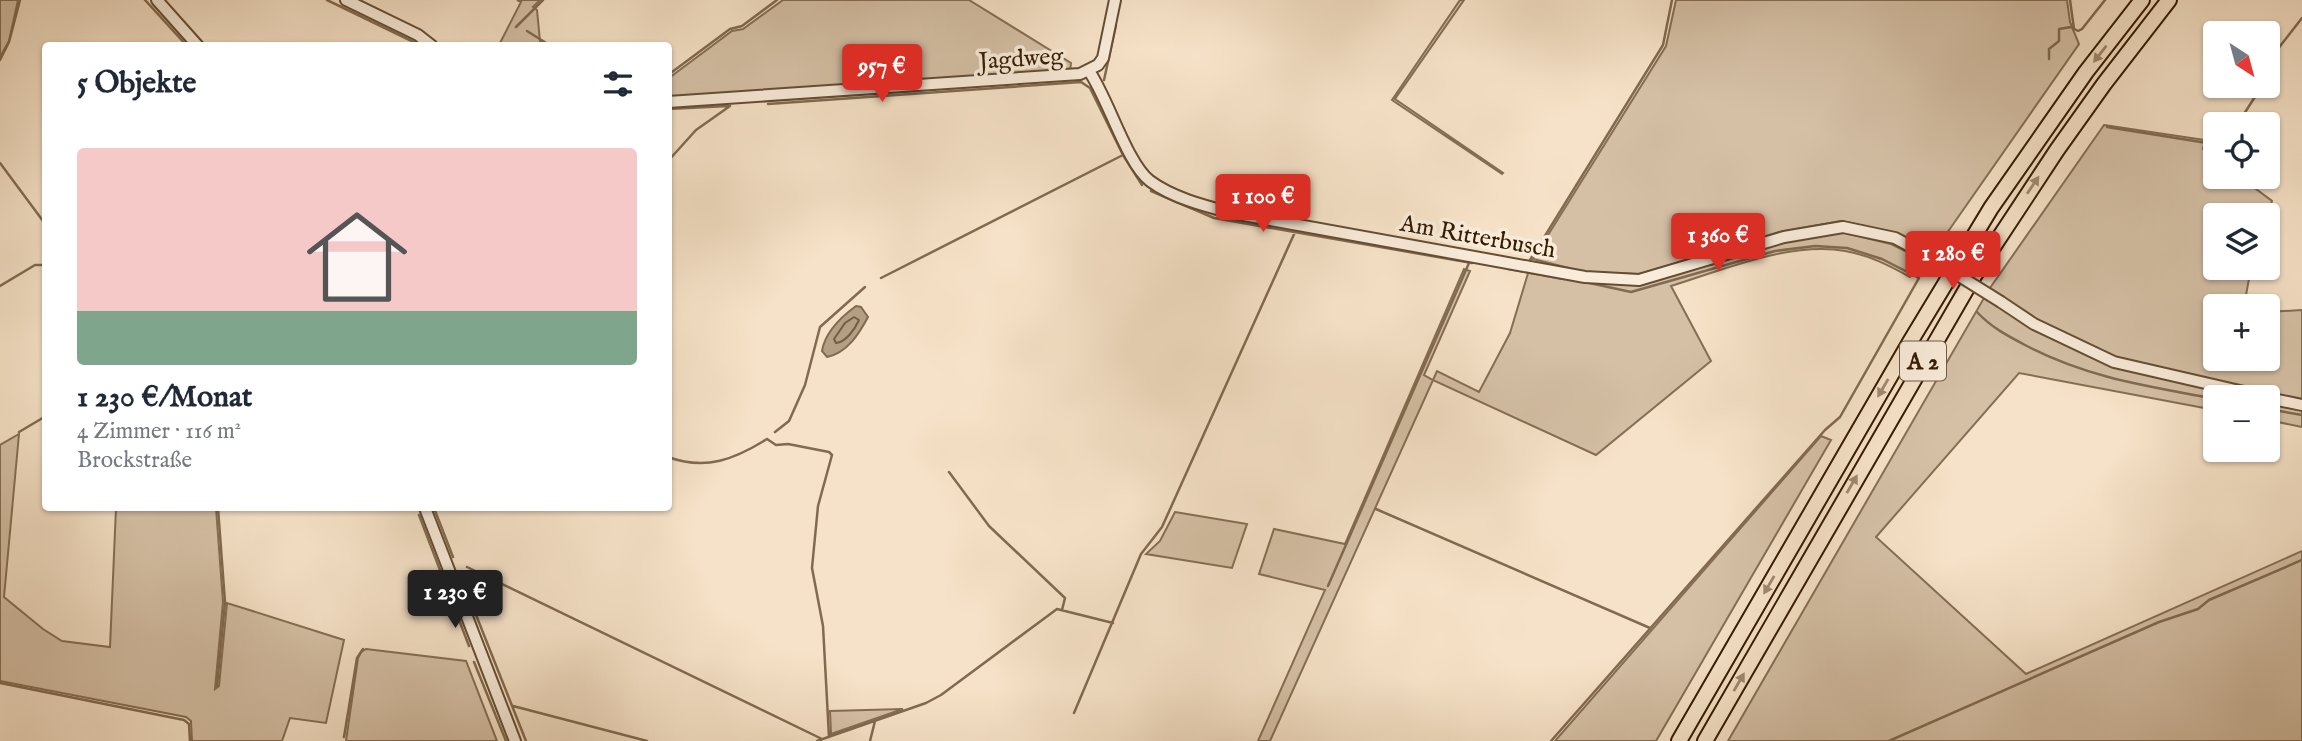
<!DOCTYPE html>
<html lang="de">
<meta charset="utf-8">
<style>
body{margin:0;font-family:"IM FELL English",serif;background:#f6f6f7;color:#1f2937;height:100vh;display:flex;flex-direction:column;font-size:26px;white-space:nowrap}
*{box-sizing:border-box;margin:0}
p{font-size:23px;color:#747a83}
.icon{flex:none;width:38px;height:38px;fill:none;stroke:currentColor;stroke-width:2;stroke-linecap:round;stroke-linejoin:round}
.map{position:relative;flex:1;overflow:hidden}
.drawer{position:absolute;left:42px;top:42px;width:630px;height:469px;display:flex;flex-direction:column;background:#fff;border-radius:7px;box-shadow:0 2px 5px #0004}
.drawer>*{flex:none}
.needle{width:46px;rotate:144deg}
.buttons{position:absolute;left:2203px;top:21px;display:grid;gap:14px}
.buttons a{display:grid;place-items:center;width:77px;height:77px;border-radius:7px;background:#fff;box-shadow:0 2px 5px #0004;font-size:35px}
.price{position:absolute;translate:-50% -60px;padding:0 16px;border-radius:7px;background:#d93025;color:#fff;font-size:23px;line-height:46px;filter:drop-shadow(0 2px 4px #0008)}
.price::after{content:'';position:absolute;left:50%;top:42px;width:21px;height:16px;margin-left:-10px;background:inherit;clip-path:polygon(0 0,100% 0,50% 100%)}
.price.active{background:#222;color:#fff}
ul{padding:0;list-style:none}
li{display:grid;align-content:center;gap:14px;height:371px;padding:0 35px}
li+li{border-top:2px solid #e0e1e3}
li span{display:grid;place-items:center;height:217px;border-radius:7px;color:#555}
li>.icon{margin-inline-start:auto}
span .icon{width:126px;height:126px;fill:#fffc;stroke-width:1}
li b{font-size:30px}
h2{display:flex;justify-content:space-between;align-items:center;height:84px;padding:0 35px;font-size:30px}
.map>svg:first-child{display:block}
.green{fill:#d5c0a6;stroke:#856e54;stroke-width:2}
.water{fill:#b49e84;stroke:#816a50;stroke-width:2}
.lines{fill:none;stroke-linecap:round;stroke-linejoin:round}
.shore{stroke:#745c42;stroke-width:2}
.stream{stroke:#816a50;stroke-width:2.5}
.minor-casing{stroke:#654d33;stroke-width:14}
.highway-casing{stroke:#351b01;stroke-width:18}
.minor{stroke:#f9ecdb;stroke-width:10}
.highway{stroke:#f6e2c8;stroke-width:14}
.minor-bridge-casing{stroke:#654d33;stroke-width:14;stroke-linecap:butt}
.minor-bridge{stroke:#f9ecdb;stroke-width:10}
.oneway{fill:#9f886e}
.labels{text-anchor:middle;stroke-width:7;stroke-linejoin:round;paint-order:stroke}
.shield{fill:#f9ecdb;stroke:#705a42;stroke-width:2}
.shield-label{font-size:23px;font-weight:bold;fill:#351b01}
.street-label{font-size:24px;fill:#351b01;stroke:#f9ecdb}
</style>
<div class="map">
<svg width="2302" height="741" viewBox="0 0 2302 741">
<rect width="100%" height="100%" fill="#f6e2c8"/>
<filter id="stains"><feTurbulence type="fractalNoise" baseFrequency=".00286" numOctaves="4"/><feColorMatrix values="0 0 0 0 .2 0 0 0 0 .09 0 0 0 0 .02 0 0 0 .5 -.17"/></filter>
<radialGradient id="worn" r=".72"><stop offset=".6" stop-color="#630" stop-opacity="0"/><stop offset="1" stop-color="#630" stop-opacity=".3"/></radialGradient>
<!-- green -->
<path class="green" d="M0 0H18L9 41 0 57Z
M517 0H540L533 7 537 10 540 41 548 45H499L521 2Z
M783 0H969L1071 63 1070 71 669 97V78L732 31 743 29Z
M1460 0H1464L1395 99 1503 173 1502 174 1392 100Z
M1676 0H2067L2070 22 2079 44 1933 253 1897 233 1841 221 1779 232 1640 274 1585 272 1533 259 1666 46Z
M2104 125 2205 140 2203 149 2215 159 2216 177H2240L2272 201 2268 215H2216V268H2251L2244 306H2216V359H2268V312L2302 310V427L2268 420V397H2216L2215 410 2019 373 1876 537 2026 674 2302 551V741H1728L1984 298 1998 306 2004 297 1990 288Z
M1841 232 1891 244 1921 259 1910 277C1890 266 1869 255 1845 251 1791 241 1723 270 1671 286L1711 361 1596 455 1433 380 1270 741H1258L1325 590 1259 574 1274 529 1345 544 1464 269 1470 271 1424 375 1433 380 1437 371 1479 392 1510 333 1529 270 1635 285 1784 241Z
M19 434 4 597 43 629 62 641 110 647 116 508H216L223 602 215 689 219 686 227 603 344 640 326 723 290 718 282 741H192L191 721 186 717 0 681V445Z
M1821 436 1831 440 1656 741H1555Z
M1175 512 1247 524 1232 568 1146 554 1160 541Z
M366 649 466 661 497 741H346L358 658 361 652Z
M903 709 831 734 830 711Z"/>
<!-- water -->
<path class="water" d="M856 306 861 307 868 317C859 334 847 353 827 357L822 351C825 332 841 317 856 306Z"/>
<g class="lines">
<!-- shore -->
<path class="shore" d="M854 317 859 320C855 329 846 342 836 343L834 339 845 323Z"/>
<!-- stream -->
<path class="stream" d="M145 0 187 46
M327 0 422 46
M2070 0 2074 29
M516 27 543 0
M527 31 551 46
M2049 59V49L2059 41V29L2071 27 2078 31 2082 29 2105 0
M0 60 9 42 20 0
M2268 72 2277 50 2302 18
M668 75 730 29 742 26 777 0
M1104 80 1116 25
M768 104 1081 82 1090 88 1123 155 1142 185
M668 109 728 106
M2232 124 2242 117 2262 86
M2107 127 2207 143 2216 136
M668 161 696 130 730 106
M0 163 46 225
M1151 191 1214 218 1472 263
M1530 260 1663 45 1672 0
M1509 269 1564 279
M881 278 1121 156
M0 286 35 265H46
M1977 312C1991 327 2006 335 2025 345 2088 378 2147 386 2216 399
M2268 409 2302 415
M19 432 46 416
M775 432 789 421 805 385 820 327 865 287
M767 439 776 445 788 444 829 452 832 455 818 506 812 568 823 626 829 737
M668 457C706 471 735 459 767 439
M949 472 989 526 1065 598 1062 610
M434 508 453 557
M1376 509 1650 628
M419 515 469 646
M467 567 822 739
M459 572 526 741
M1328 586 1469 263
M474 662 506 741
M0 683 184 720 189 724 190 741
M217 686 225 602 218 508
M513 706 647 741
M1074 713 1141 554 1162 527 1295 232
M344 737 357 658 363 649
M817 741 926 703 941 695 1057 609 1113 623
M870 741 875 721
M1551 741 1825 430 1840 417 1919 278 1882 259 1847 248 1815 246 1775 251 1631 292 1585 282
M1889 741 2159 622 2198 609 2209 600 2302 560"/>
<defs>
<path id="minor" d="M157 0 198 46
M346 0 418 35 432 46
M1089 71C1108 98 1127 164 1150 181 1173 198 1205 206 1232 213L1585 277 1639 280 1784 237 1843 227 1895 238 1921 252
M668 102 1080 74 1098 65 1103 58 1115 0
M2001 302 2034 324 2114 362 2266 397
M2268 398 2302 405
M425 508 515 741"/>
<path id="highway" d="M1679 741 1910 342 1991 208 2086 72 2142 0
M1705 741 1974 276 2057 150 2104 84 2169 0"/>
</defs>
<!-- minor casing -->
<use href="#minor" class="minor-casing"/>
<!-- highway casing -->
<use href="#highway" class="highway-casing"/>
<!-- minor -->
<use href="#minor" class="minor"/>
<!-- highway -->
<use href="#highway" class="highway"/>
<defs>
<path id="minor-bridge" d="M1921 252 2001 302"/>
</defs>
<!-- minor-bridge casing -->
<use href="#minor-bridge" class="minor-bridge-casing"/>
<!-- minor-bridge -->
<use href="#minor-bridge" class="minor-bridge"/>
</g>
<!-- one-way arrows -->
<defs><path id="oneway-solid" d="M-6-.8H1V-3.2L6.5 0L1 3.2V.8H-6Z" transform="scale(1.75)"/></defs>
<g class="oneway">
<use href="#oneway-solid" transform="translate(2100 54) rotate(128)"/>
<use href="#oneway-solid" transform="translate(2033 185) rotate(-56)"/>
<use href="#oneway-solid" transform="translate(1883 388) rotate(120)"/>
<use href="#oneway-solid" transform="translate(1852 484) rotate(-60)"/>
<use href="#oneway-solid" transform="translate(1769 585) rotate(120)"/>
<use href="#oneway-solid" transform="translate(1739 682) rotate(-60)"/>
</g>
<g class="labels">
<!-- shield labels -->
<rect class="shield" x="1900" y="341.5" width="46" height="39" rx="5"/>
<g class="shield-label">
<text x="1923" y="369">A 2</text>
</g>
<!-- street labels -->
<g class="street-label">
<text transform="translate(1021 58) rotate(-4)" y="8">Jagdweg</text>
<text transform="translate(1478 236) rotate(10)" y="8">Am Ritterbusch</text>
</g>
</g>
<rect width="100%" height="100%" filter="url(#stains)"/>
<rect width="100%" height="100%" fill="url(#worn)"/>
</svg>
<div class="buttons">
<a><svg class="needle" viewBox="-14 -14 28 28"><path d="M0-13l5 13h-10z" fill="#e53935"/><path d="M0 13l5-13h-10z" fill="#747a83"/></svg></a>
<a><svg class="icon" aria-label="locate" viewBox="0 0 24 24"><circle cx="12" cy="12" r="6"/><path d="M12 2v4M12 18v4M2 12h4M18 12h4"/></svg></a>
<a><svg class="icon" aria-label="layers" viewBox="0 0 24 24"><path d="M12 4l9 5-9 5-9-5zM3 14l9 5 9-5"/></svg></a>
<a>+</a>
<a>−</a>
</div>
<b class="price" style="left:882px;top:104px">957 €</b>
<b class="price" style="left:1263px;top:234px">1 100 €</b>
<b class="price" style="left:1718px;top:273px">1 360 €</b>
<b class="price" style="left:1953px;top:291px">1 280 €</b>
<b class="price active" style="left:455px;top:630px">1 230 €</b>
<section class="drawer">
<h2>5 Objekte<svg class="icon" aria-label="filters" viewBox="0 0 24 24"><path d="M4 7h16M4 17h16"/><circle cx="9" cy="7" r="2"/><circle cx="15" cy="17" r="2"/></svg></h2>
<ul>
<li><span style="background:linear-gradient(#f6c9c9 75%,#7fa58c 0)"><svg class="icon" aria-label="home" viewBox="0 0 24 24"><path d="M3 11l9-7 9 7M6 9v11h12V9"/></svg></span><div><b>1 230 €/Monat</b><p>4 Zimmer · 116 m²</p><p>Brockstraße</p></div></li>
</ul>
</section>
</div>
